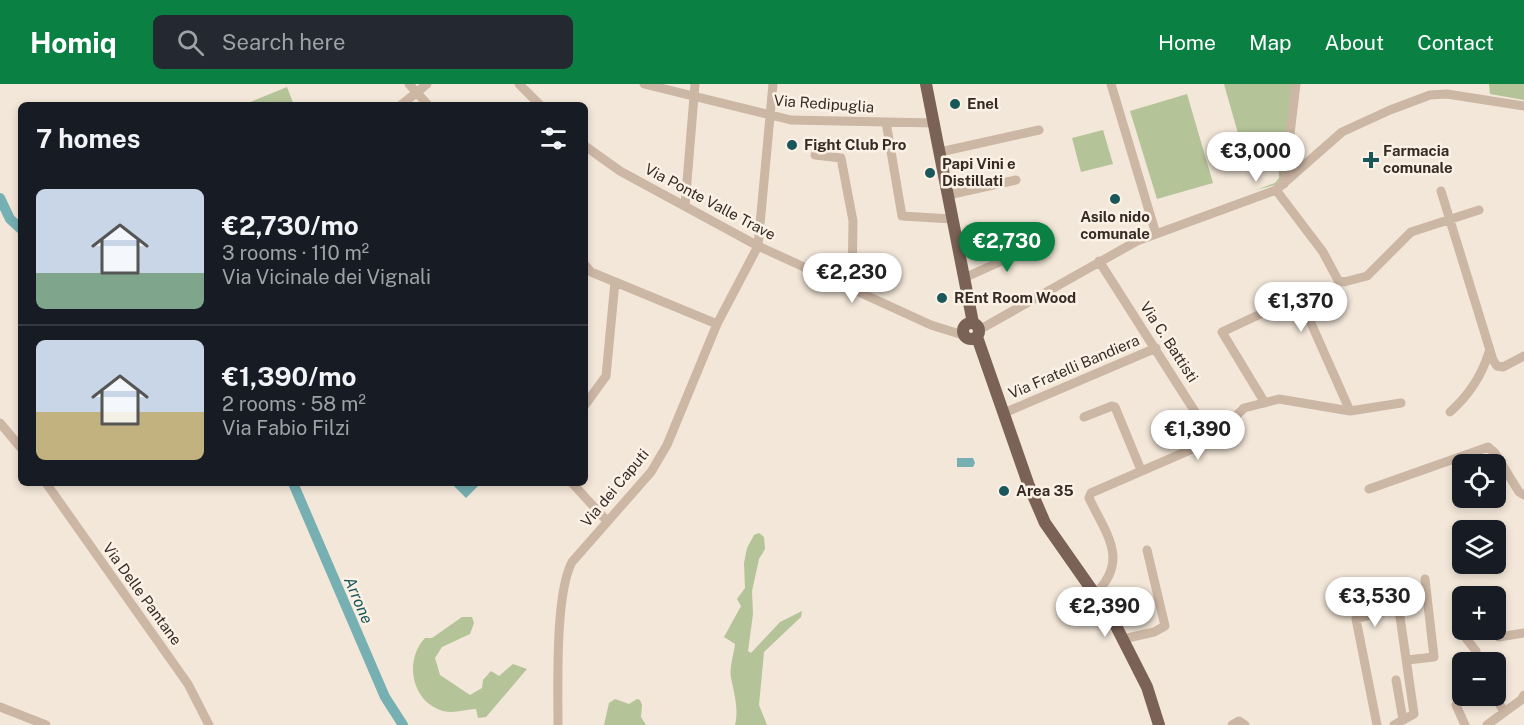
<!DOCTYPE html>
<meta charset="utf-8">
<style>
body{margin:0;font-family:"Public Sans",sans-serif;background:#242831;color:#f1f3f6;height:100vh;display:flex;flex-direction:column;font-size:22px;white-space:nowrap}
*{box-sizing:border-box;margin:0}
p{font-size:20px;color:#9ea1a6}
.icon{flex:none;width:33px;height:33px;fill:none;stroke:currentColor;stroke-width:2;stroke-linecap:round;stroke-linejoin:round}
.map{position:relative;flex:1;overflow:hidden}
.side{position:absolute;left:18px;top:18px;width:570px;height:384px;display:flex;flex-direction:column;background:#171b24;border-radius:9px;box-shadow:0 3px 9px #0003}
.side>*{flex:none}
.tools{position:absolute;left:1452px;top:370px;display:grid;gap:12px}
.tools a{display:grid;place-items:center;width:54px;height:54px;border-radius:9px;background:#171b24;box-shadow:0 3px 9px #0003;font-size:30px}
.price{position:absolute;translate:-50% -51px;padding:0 14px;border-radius:21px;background:#fff;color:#222;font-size:20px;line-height:39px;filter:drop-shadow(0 2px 3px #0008)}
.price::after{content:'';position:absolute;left:50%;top:36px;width:18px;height:14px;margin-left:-9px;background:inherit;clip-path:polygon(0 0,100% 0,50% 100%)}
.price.active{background:#0b8043;color:#fff}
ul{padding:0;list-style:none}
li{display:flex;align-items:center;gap:18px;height:150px;padding:0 18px}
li+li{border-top:2px solid #363941}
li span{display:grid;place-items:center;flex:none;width:168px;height:120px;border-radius:9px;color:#555}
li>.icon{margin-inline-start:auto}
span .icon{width:72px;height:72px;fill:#fffc;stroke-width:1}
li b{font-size:26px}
h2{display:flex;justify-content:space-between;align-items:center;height:72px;padding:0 18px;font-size:26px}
header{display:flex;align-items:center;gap:36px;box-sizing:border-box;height:84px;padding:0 30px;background:#0b8043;color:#fff}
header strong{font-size:28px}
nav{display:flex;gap:33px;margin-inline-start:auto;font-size:21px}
.search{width:420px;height:54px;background:#242831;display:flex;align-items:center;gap:15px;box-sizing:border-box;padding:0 21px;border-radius:9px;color:#9ea1a6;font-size:22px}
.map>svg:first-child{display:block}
.green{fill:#b5c398}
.water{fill:#76b0b2}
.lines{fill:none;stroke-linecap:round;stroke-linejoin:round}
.river{stroke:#76b0b2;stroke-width:10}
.minor{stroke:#ccb6a4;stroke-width:9}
.major{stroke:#7a6256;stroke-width:12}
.poi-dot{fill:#19575b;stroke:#fbf1e5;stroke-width:2}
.labels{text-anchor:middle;stroke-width:5;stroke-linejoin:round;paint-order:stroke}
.street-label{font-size:15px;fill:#372b26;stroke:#fbf1e5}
.poi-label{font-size:15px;font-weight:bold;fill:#372b26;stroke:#fbf1e5;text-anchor:start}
.water-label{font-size:16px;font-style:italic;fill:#19575b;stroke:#fbf1e5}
</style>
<header>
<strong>Homiq</strong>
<div class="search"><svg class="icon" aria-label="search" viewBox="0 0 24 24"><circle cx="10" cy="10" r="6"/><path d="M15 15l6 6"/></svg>Search here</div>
<nav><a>Home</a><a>Map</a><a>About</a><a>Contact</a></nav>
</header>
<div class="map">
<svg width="1524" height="641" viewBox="0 0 1524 641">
<rect width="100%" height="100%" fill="#f3e7d9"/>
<!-- green -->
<path class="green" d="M1224 0H1293L1283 94 1275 101 1256 106 1275 99 1279 94 1278 61 1243 67Z
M1489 0H1524V16L1490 10Z
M287 3 294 21H243Z
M1187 10 1213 99 1157 115 1130 27Z
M1103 46 1113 80 1081 88 1072 54Z
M759 449 764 453 765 465 759 475 752 507 753 530 748 567 751 569 780 538 802 527 801 533 764 568 759 621 767 641H735C739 626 734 608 731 594 729 584 734 570 735 560L724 553 741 522 737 515 745 504 744 479 747 464 754 451Z
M462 533H472L474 539 470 550 442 563 435 574 440 591 470 611 482 604 483 596 491 587 499 592 513 580 527 585 486 633 478 634 476 625C465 625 455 630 443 627 411 618 404 576 425 554H432Z
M615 615 629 620 637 615 640 616 642 621 641 633 646 641H604L609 619Z"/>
<!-- water -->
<path class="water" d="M957 374H973L975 379 973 383H957Z
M451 399H481L466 414Z"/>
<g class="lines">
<!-- river -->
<path class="river" d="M0 114 10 135 21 145
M293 399 385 613 403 641"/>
<!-- minor -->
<path class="minor" d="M409 0 428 21
M519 0 540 21
M644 0 791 36 935 39
M1111 0 1156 150
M401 21 427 0
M886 38 902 132 952 135
M585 62 620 87 758 162 931 241 963 251
M940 68 1039 46
M815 71 841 74 853 137 852 205
M1284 100 1296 0
M1276 106 1323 168 1338 196 1344 198 1367 192 1411 148 1479 126
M1441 107 1493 276 1497 282 1503 283 1524 272
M948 111 1016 96
M685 122 695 0
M1099 177 1213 356
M585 181 591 188 717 240
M964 194 1039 160
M979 246 1137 157 1276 106 1342 48 1390 26 1430 11 1447 10 1524 22
M1265 319 1222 248 1299 212 1350 327
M585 321 606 292 615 198
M1450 328C1468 312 1482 291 1489 268
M1004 329 1156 264
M1084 333 1112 322 1115 323 1141 386
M0 339 21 364
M46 399 188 600 209 641
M572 399 607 437
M1369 405 1488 363 1495 369 1519 408 1524 411
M1095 510C1130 476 1106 450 1089 414L1091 409 1213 356 1244 324 1279 315 1350 327 1401 319
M1465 553 1476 567 1478 579
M1499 553 1524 549
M1123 555 1154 548 1165 542 1147 466
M1407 576 1434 573 1425 495
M1396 596 1403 636
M1462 610 1456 621 1465 641
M1495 612 1504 628
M0 623 46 641
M558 641C558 602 555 510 572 478L651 388 667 361 717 240 758 162 773 0
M1232 641 1239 637 1245 641
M1377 641 1356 535 1386 527
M1394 641 1414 630 1399 526
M1487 641 1521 616 1524 611"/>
<!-- major -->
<path class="major" d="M926 0 973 239
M963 247a8 8 0 1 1 16 0a8 8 0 1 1-16 0Z
M977 253 1029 402 1045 439 1113 536 1147 603 1159 641"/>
</g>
<!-- markers -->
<g class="poi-dot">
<circle cx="955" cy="20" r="6"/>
<circle cx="792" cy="61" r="6"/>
<path d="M1368 67h6v6h6v6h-6v6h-6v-6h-6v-6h6z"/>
<circle cx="930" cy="89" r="6"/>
<circle cx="1115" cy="115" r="6"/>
<circle cx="942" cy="214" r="6"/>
<circle cx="1004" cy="407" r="6"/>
</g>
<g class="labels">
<!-- street labels -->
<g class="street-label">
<text transform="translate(824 20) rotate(4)" y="5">Via Redipuglia</text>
<text transform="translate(710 118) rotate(28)" y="5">Via Ponte Valle Trave</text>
<text transform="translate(1169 258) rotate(57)" y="5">Via C. Battisti</text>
<text transform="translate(1074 283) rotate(-23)" y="5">Via Fratelli Bandiera</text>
<text transform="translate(615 404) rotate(-50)" y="5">Via dei Caputi</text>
<text transform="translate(142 510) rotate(54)" y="5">Via Delle Pantane</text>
</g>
<!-- poi labels -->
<g class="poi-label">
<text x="967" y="25">Enel</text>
<text x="804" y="66">Fight Club Pro</text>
<text x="1383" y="72">Farmacia<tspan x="1383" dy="17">comunale</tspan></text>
<text x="942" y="85">Papi Vini e<tspan x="942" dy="17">Distillati</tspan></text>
<text x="1115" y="138" text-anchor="middle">Asilo nido<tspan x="1115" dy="17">comunale</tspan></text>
<text x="954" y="219">REnt Room Wood</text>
<text x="1016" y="412">Area 35</text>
</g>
<!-- water labels -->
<g class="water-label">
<text transform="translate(359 516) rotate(67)" y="6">Arrone</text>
</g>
</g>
</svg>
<div class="tools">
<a><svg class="icon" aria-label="locate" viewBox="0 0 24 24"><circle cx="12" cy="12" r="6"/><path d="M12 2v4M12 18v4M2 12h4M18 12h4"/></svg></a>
<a><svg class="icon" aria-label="layers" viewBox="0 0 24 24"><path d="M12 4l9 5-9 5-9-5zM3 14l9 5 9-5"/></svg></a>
<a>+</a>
<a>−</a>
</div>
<b class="price" style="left:1256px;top:99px">€3,000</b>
<b class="price active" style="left:1007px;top:189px">€2,730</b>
<b class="price" style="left:852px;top:220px">€2,230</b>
<b class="price" style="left:1301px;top:249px">€1,370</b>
<b class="price" style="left:1198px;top:377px">€1,390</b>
<b class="price" style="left:1375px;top:544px">€3,530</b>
<b class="price" style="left:1105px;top:554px">€2,390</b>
<section class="side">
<h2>7 homes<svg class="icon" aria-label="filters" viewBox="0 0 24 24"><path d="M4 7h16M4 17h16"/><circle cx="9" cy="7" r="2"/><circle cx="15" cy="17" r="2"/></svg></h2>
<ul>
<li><span style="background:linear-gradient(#c9d6e8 70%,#7fa58c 0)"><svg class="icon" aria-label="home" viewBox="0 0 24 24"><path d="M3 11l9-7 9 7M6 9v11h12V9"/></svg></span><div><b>€2,730/mo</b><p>3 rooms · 110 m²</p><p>Via Vicinale dei Vignali</p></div></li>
<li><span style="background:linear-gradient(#c9d6e8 60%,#c2b280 0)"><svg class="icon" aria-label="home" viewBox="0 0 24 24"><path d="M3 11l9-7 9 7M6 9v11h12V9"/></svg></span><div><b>€1,390/mo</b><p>2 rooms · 58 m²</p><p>Via Fabio Filzi</p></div></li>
</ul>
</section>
</div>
